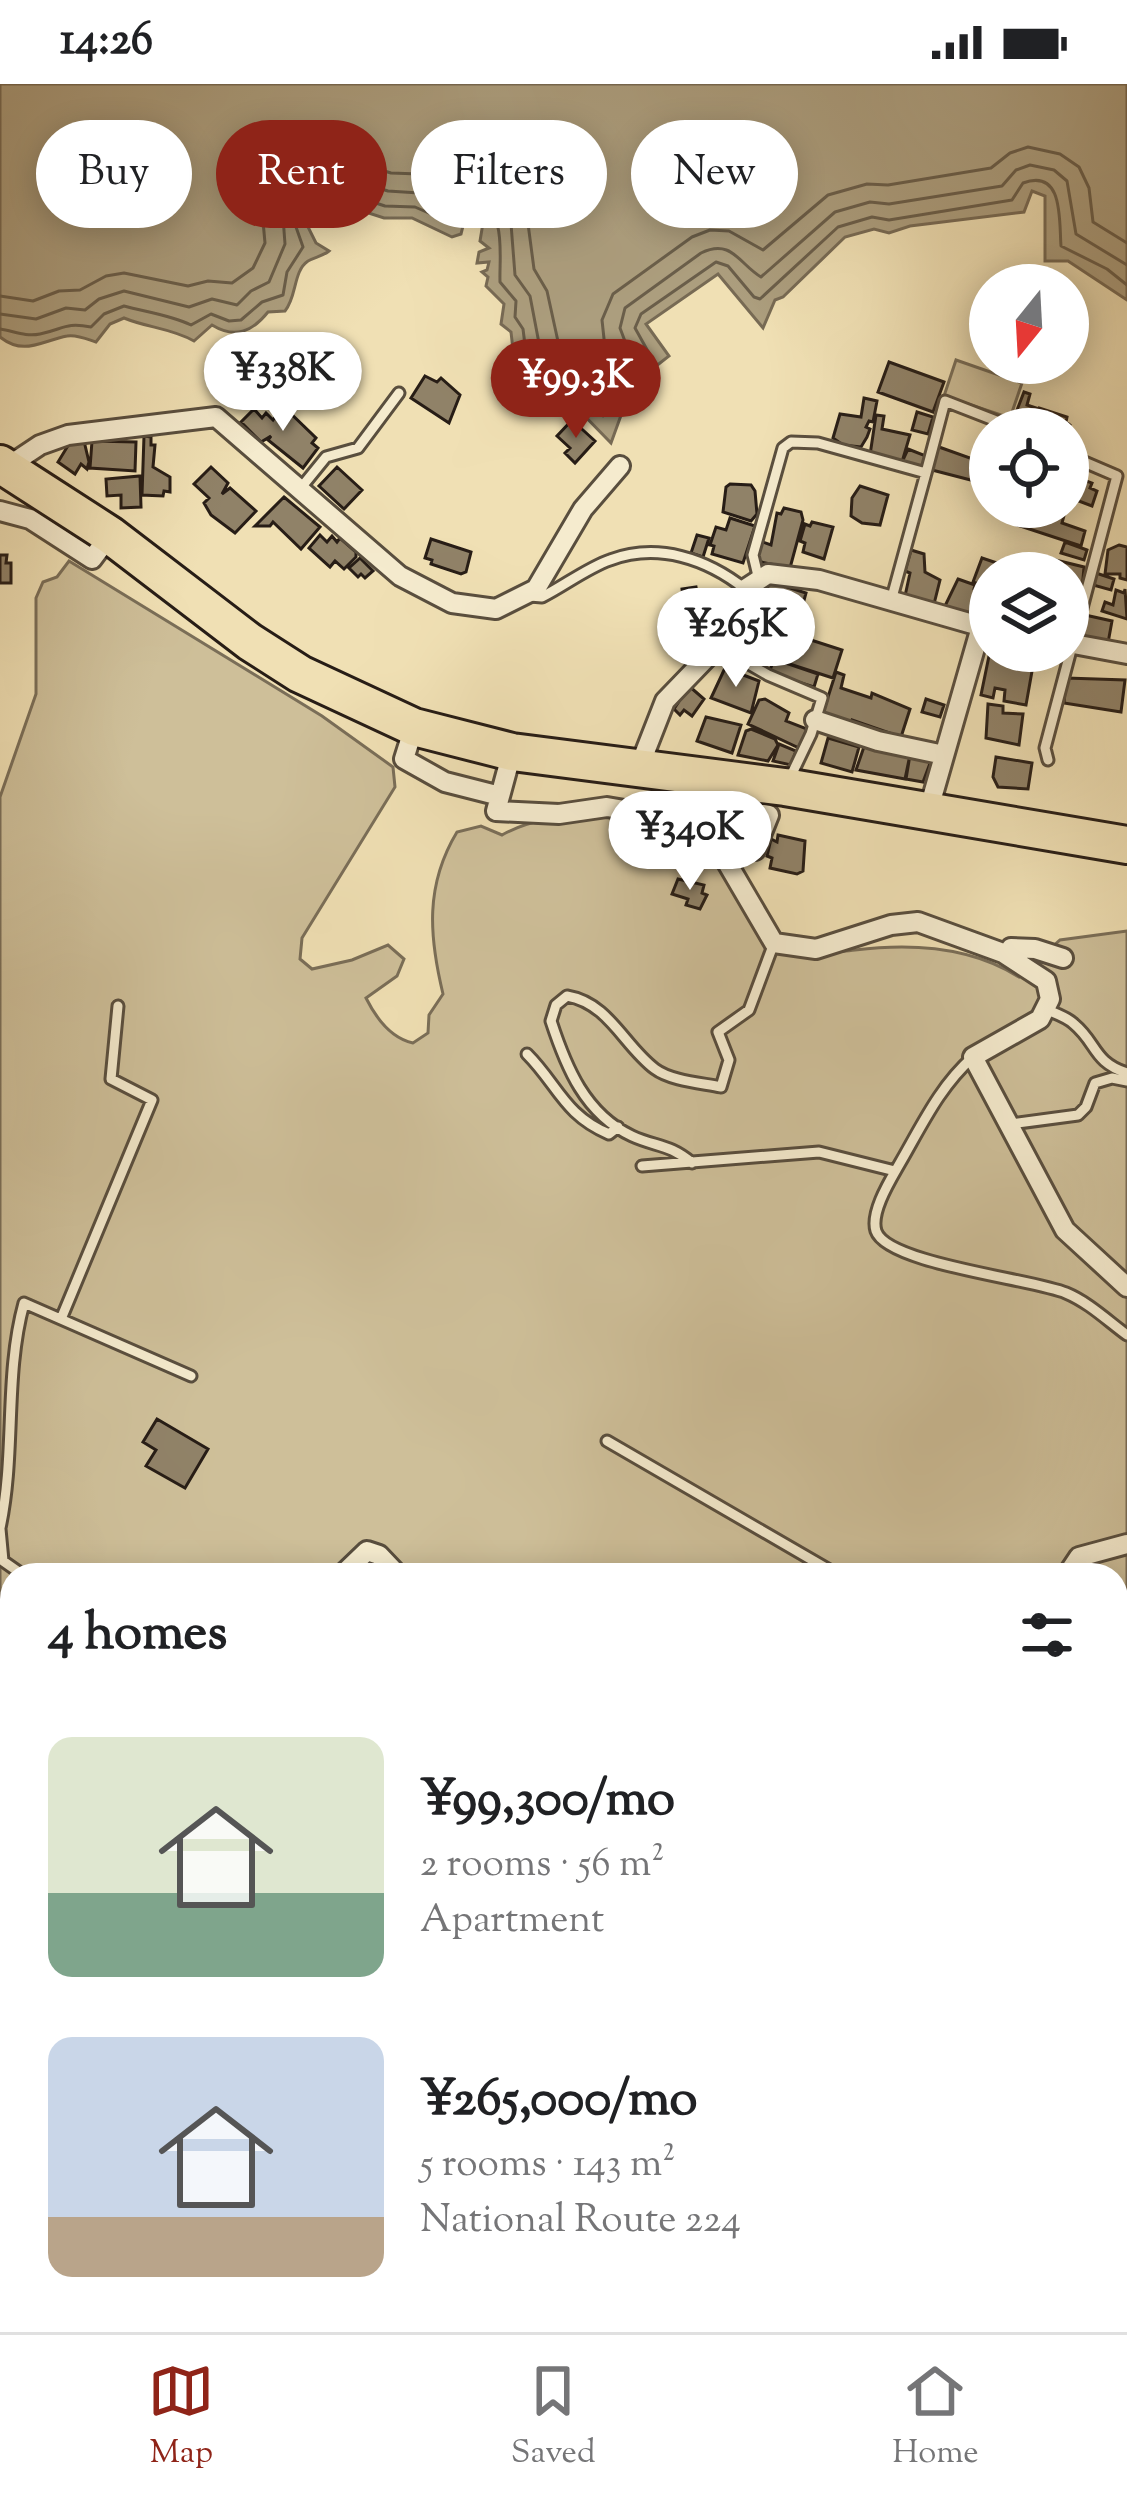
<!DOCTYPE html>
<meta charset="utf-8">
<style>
body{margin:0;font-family:"Sorts Mill Goudy",serif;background:#f6f6f6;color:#202124;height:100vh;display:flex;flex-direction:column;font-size:45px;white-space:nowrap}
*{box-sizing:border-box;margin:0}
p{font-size:39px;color:#757577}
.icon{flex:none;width:66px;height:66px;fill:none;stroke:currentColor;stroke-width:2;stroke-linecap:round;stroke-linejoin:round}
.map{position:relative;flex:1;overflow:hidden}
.sheet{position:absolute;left:0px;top:1479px;width:1128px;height:771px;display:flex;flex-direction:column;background:#fff;border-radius:36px 36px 0 0;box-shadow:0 6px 30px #0003}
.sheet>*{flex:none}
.banner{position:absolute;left:36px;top:36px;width:1056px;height:108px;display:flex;gap:24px}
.needle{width:78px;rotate:198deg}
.controls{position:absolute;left:969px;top:180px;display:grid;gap:24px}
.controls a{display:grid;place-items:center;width:120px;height:120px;border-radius:50%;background:#fff;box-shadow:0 6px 30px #0003;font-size:60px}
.price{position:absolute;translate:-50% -102px;padding:0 27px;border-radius:42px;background:#fff;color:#222;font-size:39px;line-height:78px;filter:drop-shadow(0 3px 6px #0008)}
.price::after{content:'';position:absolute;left:50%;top:72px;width:36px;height:27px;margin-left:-18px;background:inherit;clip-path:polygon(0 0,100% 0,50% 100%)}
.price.current{background:#8f2418;color:#fff}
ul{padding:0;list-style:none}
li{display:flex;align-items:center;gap:36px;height:300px;padding:0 48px}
li span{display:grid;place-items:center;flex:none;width:336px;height:240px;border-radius:24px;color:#555}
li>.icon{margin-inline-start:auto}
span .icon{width:144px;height:144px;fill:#fffc;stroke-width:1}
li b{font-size:51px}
h2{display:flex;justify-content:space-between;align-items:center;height:144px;padding:0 48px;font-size:51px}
.tag{padding:0 42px;border-radius:54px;background:#fff;box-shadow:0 6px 30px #0003;font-size:42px;line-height:108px}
.tag.current{background:#8f2418;color:#fff}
.status{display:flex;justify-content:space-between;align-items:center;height:84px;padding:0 60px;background:#fff;direction:ltr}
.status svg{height:33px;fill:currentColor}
.tabs{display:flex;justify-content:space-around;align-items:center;height:168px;border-top:3px solid #e0e0e0;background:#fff;font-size:33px;color:#757577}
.tabs a{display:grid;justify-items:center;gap:6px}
.tabs .current{color:#8f2418}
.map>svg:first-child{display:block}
.green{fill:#cebf99;stroke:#7a6e58;stroke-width:3;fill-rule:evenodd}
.water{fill:#ac9e7e;stroke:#776a54;stroke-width:3}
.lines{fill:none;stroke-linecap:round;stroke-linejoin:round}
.shore{stroke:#6a5e4a;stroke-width:3}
.building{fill:#908268;stroke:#271d16;stroke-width:3}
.lane-casing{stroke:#594e3e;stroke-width:15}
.street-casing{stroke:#594e3e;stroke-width:24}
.highway-casing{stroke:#271d16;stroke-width:42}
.lane{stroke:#f5ebce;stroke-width:9}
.street{stroke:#f5ebce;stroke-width:18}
.highway{stroke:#f0e0b4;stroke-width:36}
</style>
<div class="status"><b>14:26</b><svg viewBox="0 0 49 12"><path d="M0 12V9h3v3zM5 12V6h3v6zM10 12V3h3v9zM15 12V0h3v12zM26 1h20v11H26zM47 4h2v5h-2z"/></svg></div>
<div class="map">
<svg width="1127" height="2248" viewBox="0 0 1127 2248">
<rect width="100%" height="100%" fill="#f0e0b4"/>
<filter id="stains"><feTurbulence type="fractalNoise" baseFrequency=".00167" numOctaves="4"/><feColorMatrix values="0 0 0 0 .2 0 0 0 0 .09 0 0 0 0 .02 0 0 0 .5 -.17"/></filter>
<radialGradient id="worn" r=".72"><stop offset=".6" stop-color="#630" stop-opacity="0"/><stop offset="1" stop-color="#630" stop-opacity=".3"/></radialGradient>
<!-- green -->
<path class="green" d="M956 276 1022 299 1010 334 944 312Z
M69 477 322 632 393 683 395 703 302 854 300 875 312 885 352 876 388 861 404 875 397 892 366 914C376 934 390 954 413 959L428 949 429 931 443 910C429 852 425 801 457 748L481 742 502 751C555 721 666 722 711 769 738 797 758 836 780 868 808 873 827 869 855 866 911 859 970 862 1019 893L1060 856 1127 847V2248H0V713L36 610V514L43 498 57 493ZM12 1491H1116V2238H12Z"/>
<!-- water -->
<path class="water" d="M0 0H1127V216L1068 177H1045V112L1032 107 1024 128 910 142 889 149 874 145 845 153 783 213 775 216 763 244 718 190 646 240 669 272 632 301 611 359 569 316 559 326 540 305 516 292 511 248 501 240 504 220 486 202 488 193 482 188 487 186 489 178 477 179 479 168 489 164 480 157 484 133 480 135 476 127 465 134 461 150 452 153 412 134H384L344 121 313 129 308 143 316 159 329 167C323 172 315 173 308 177 293 187 297 213 285 227L268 228C252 248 235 255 212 241L194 257C171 244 148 244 124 234L110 240 96 258C87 255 76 250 67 252 41 257 24 272 0 253Z"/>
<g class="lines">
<!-- shore -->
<path class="shore" d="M0 212 33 217 59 207 80 206 106 192 124 189 188 202 208 197 232 199 253 184 265 159 263 137 272 112 295 88 317 79 347 76 391 89 419 90 439 97 464 86 483 85 505 94 525 117 534 185 547 207 559 262 571 272 590 277 605 264 602 236 613 210 692 153 710 146 729 147 763 166 828 111 867 100 888 101 991 84 1010 69 1028 63 1060 70 1079 83 1089 104 1093 138 1127 159
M0 230 36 235 66 224 85 226 99 215 124 207 189 223 212 215 237 221 251 207 269 198 285 160 283 133 291 114 303 104 346 94 388 107 419 109 441 118 471 102 491 107 510 127 515 191 530 212 542 275 597 305 629 268 620 244 625 224 701 169C732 154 739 180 761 193L835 128 870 118 889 120 1002 102 1016 86 1030 81 1054 86 1067 97 1076 150 1127 181
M0 245C14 247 25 253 40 250 64 245 65 238 91 243L104 230 124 222C146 228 170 231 191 241L211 230 229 237 241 236 262 218 283 211 287 188 303 163 296 143 304 121 322 112 345 109 385 122 415 123 447 137 472 118C508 122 499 171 500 198L516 217 515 233 523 245 528 285 558 306 576 307 603 332 609 329 622 295 650 271 635 244 641 230 716 178 728 182 754 213 760 215 838 143 872 133 889 136 1012 116 1023 99C1064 84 1059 137 1061 162L1107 185 1127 201"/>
</g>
<!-- building -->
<path class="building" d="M889 278 944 298 933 328 878 308Z
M425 292 437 298 441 294 460 311 449 339 411 314Z
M1024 308 1030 310 1027 321 1036 324 1028 345 1012 339Z
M864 314 877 317 873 338 869 337 866 343 870 345 867 353 861 363 843 361 833 354 840 330 861 333Z
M283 322 316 354 312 359 318 364 303 384 268 356 271 352 261 358 241 338 254 325 262 334 266 329 273 336Z
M1039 324 1067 333 1066 338 1070 341 1068 346 1030 345Z
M917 328 933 333 928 350 912 346Z
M876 331 884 332 882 345 910 351 902 378 870 371Z
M572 336 595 357 575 379 565 369 570 364 557 352Z
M144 352 151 353V361H155L153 383 170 393V408L164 407 163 412 142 411Z
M84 357 89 378 87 385 81 380 75 390 58 378 69 360Z
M92 357 136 358 135 387 90 384Z
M939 363 978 377 990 372V401L932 386 931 381Z
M908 365 926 372 921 385 902 378Z
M1068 381 1073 382 1070 395 1076 393 1092 399 1090 404 1097 407 1092 422 1068 413Z
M211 383 228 399 222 410 230 404 256 427 235 449 211 431 204 419 209 414 194 400Z
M337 383 362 406 344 425 319 402Z
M140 392 141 423 121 424V411L107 412 106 395Z
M730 400 751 401 755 407 757 430 751 437 723 428 726 403Z
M860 402 888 411 880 441 862 439 851 432 852 414Z
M284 413 320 443 301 465 273 438 270 442H255Z
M1023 423 1066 424 1062 439 1085 447 1081 462 1017 441Z
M784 424 801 428 803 436 790 484 756 477 760 457 771 461 777 429 781 430Z
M730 434 755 442 743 479 712 470 714 462 710 461 716 443 726 446Z
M812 438 833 443 824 475 803 468 805 459 800 457 805 440 810 442Z
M320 451 327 458 332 452 337 458 340 454 356 468V473L344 485 335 477 330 483 309 464Z
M697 451 709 454 703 473 691 469Z
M431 455 471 468 466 488 461 490 431 480 432 476 425 474Z
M1065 458 1087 466 1084 476 1061 469Z
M1119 461 1127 463V496L1120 494V490H1105L1108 466Z
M911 466 924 470 925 488 940 496 933 524 905 512 910 489 905 487Z
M0 471H7L6 479H11V499H0Z
M1035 471 1084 483 1082 506 1078 511 1068 509V489H1031Z
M360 474 373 487 365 494 361 490 358 493 349 484Z
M982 474 1003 481 1001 489H990V504L973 498Z
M1096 489 1114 495 1111 506 1093 501Z
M958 495 975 501 974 505 990 514 982 537 943 526Z
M786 497 784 502 806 509 799 535 761 526 769 498Z
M696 503 698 515 718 513 719 534 686 538 682 505Z
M1125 505 1127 535 1102 527 1105 518 1113 521 1116 506 1124 509Z
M1085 531 1112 537 1108 559 1081 553Z
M738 537 754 542 746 567 730 562Z
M783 547 842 566 833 594 774 575Z
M990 567 1016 568 1015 572 1034 576 1026 621 1004 617 1005 606 995 604 993 614 981 611Z
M774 575 818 590 814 603 769 589Z
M725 584 759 597 751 629 711 614Z
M836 588 844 591 841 604 871 614 872 609 910 625 901 653 852 636 849 644 821 635Z
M1066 594 1125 596 1121 628 1064 619Z
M689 602 704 615 692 632 684 626 680 631 674 625Z
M765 615 789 629 786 637 807 645 799 664 748 640 759 616Z
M926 615 944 621 940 633 922 628Z
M988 620 1003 622V629L1023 630 1019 661 986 654Z
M706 633 741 641 732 669 697 657Z
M751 645 775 655 778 661 768 677 738 671 746 647Z
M828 654 859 663 852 688 821 679Z
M866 657 911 666 905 695 856 686Z
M779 660 796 667 791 681 773 677Z
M910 671 932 674 923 698 906 695Z
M996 673 1032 679 1028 705 998 703 993 693Z
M778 751 805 757 803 787 797 790 770 784 772 774 767 772 771 755 777 758Z
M678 795 704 801 702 809 707 811 700 825 686 821 688 815 672 810Z
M157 1335 208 1365 185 1404 146 1382 156 1366 143 1358Z"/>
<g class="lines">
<defs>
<path id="lane" d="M926 389 945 317 1017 345
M300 405 326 373 358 364 399 309
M759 496 753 471 783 364 791 358 818 359 926 389 891 517
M530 512 542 513C564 502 587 484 610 476 658 458 707 475 745 505
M718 562 768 591 822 614 811 650 789 696
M1048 676 1045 664 1117 392 1068 371
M1045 925C1054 929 1067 933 1074 940 1097 959 1093 978 1127 989
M527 970C558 1001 564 1031 609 1050L618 1043
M973 973C940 1002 922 1041 900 1079 891 1095 870 1128 876 1147 887 1180 1033 1195 1066 1209 1088 1218 1108 1237 1127 1251
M1011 1040 1078 1031 1086 1023 1095 999 1112 994 1127 997
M692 1079C670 1060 656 1063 632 1052 585 1030 566 983 551 937L556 921 567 912C609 919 624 962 655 985 671 997 702 999 721 1003L729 976 718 948 749 926 774 859
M642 1082 819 1068 895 1087
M61 1235 152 1016 111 995 118 922
M607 1357 838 1491
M0 1444C16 1370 4 1292 24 1219L191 1292
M0 1445 3 1477 23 1491
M1116 1889 1127 1881
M0 1925 12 1936
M0 2160 12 2169
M85 2238 94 2248
M361 2248 365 2238
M927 2248 931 2238"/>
<path id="street" d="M7 383 40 361 68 351 216 333 400 492 452 519 496 525 536 505 583 425 620 382
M0 427 30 435 92 475 110 451
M1068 559 1127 570
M815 636 878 657 944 671
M414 643 404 675 445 698 500 712
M512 668 496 727 559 730 607 723 677 735 726 777 774 859 816 865 891 841 918 838 1003 869 1046 897 1050 915 1040 935 973 973 1065 1146 1127 1203
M638 686 665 617 718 562 745 505 768 490 819 496 990 545
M732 696 735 726 769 731 755 766
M928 728 981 543
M1006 871 1011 864 1035 865 1063 874
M342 1491 367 1467 379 1471 398 1491
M1067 1491 1079 1473 1127 1460
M1116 1597 1127 1598
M1116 2152 1127 2141"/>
<path id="highway" d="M0 380 110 451 250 558 300 590 414 643 512 668 785 703 1127 761"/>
</defs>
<!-- lane casing -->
<use href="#lane" class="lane-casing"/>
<!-- street casing -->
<use href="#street" class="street-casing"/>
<!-- highway casing -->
<use href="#highway" class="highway-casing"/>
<!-- lane -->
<use href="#lane" class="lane"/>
<!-- street -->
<use href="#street" class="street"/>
<!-- highway -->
<use href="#highway" class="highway"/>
</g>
<rect width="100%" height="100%" filter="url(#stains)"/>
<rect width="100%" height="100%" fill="url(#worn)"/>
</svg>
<div class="controls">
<a><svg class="needle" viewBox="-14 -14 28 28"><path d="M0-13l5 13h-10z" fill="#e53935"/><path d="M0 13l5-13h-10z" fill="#757577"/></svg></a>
<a><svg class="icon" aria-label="locate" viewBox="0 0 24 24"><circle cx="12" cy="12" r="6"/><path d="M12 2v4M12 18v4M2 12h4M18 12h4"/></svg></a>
<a><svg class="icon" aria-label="layers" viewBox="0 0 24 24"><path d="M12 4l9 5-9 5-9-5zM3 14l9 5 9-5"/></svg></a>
</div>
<b class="price" style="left:283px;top:350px">¥338K</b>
<b class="price current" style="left:576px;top:357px">¥99.3K</b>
<b class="price" style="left:736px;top:606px">¥265K</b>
<b class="price" style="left:690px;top:809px">¥340K</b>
<div class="banner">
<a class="tag">Buy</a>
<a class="tag current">Rent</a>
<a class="tag">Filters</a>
<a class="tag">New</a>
</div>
<section class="sheet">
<h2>4 homes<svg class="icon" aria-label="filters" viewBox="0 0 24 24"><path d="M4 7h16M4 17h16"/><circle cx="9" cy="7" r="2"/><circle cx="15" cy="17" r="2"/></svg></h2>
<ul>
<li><span style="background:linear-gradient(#dfe7d0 65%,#7fa58c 0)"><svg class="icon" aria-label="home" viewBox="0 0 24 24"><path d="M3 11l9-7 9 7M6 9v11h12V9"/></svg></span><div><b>¥99,300/mo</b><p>2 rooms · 56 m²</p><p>Apartment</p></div></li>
<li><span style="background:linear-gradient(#c9d6e8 75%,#b9a48a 0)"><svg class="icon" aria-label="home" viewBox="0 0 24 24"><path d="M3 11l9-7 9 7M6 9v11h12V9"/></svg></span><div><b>¥265,000/mo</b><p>5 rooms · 143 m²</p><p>National Route 224</p></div></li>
</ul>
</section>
</div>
<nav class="tabs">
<a class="current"><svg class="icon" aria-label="map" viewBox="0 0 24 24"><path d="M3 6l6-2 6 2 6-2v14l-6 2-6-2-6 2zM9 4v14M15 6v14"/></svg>Map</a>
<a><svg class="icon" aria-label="saved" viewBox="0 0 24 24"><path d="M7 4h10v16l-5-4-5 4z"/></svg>Saved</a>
<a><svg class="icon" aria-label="home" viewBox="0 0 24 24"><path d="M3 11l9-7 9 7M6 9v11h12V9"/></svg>Home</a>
</nav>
